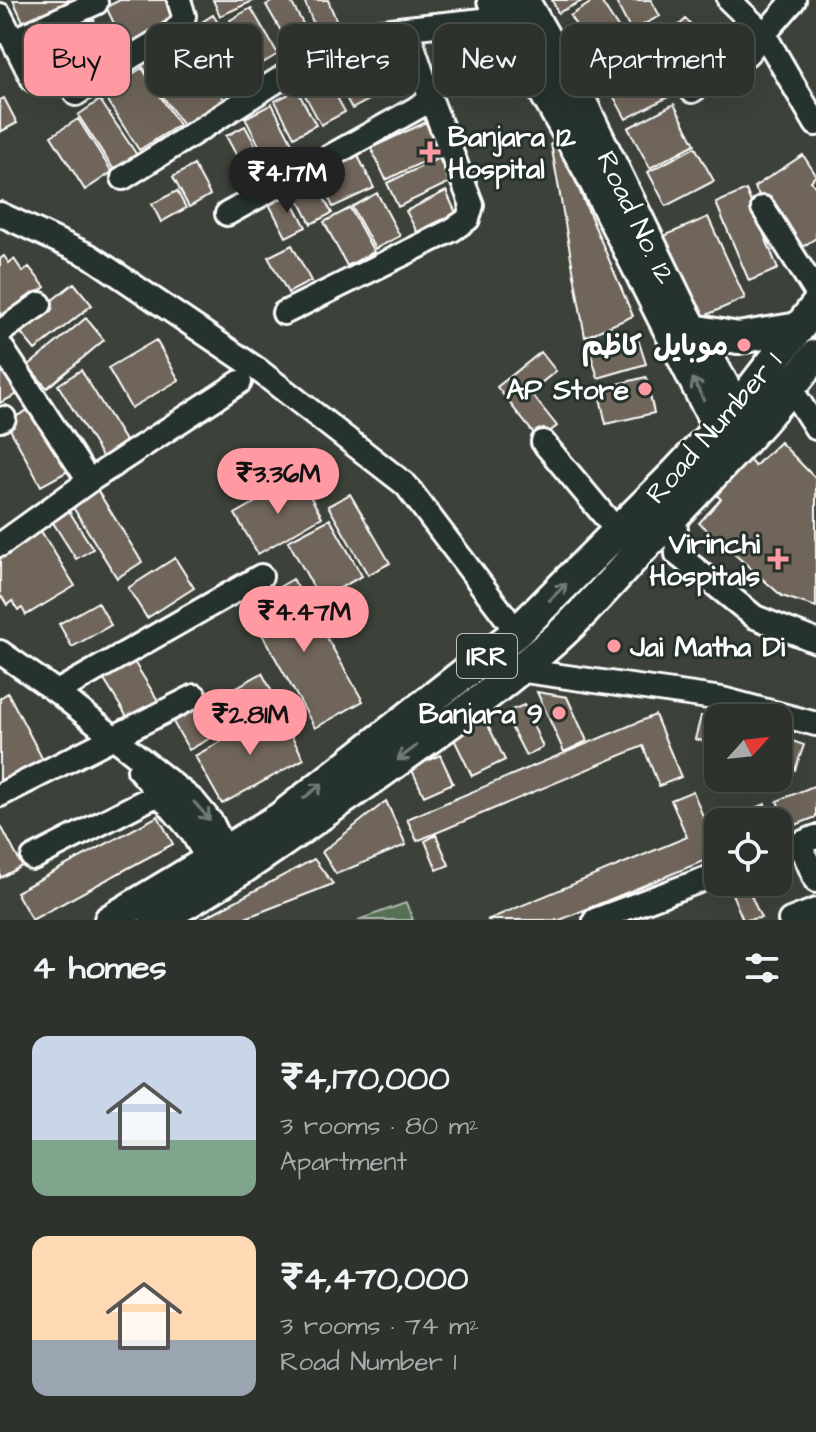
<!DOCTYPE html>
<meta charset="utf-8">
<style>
body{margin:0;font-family:"Architects Daughter","Playpen Sans Arabic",sans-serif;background:#353a34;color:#f1f3f6;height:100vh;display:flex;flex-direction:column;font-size:30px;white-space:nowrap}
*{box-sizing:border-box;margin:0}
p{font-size:26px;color:#a7aaa9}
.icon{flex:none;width:44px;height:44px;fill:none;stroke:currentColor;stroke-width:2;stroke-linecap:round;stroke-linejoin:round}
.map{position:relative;height:920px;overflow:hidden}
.panel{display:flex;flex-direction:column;background:#2d322c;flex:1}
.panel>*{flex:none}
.guide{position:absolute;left:24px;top:24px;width:768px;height:72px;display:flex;gap:16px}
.needle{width:52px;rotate:63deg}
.buttons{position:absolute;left:704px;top:704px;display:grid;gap:16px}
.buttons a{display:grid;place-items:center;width:88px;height:88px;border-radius:16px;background:#2d322c;box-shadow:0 8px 32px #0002,0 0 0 2px #484d48;font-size:40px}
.price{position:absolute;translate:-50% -68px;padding:0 18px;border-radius:28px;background:#ff9aa2;color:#111;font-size:26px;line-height:52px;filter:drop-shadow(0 2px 4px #0008)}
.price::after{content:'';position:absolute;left:50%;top:48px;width:24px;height:18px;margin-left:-12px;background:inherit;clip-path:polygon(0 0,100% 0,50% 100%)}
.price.active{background:#222;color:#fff}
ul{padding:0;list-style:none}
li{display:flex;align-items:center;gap:24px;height:200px;padding:0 32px}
li span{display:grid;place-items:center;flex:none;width:224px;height:160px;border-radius:16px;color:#555}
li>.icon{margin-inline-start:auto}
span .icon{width:96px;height:96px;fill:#fffc;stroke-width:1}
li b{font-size:34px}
h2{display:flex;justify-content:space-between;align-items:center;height:96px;padding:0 32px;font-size:34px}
.pill{padding:0 28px;border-radius:16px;background:#2d322c;box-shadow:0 8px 32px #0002,0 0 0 2px #484d48;font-size:28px;line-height:72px}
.pill.active{background:#ff9aa2;color:#111}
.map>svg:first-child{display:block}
.green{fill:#567055;stroke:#aab8aa;stroke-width:2}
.building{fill:#70655a;stroke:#fff;stroke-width:2}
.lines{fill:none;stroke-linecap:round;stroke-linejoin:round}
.minor-casing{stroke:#fff;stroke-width:28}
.major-casing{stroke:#fff;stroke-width:36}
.minor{stroke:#26332d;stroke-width:22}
.major{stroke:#26332d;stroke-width:30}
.oneway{stroke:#727a76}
.poi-dot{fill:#ff9aa2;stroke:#26332d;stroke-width:3}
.labels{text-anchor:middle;stroke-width:6;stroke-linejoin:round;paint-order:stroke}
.shield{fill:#26332d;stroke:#bec2c0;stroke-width:2}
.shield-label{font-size:26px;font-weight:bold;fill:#fff}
.poi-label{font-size:28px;font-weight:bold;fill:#fff;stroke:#26332d;text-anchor:end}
.street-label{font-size:28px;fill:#fff;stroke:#26332d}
</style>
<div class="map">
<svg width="816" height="920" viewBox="0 0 816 920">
<rect width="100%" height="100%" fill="#3c423a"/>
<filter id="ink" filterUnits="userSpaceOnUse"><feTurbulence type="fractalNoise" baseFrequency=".0125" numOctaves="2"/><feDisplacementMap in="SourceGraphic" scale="16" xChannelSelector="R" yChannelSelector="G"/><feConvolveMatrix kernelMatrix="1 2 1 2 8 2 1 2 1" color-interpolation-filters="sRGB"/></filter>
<g filter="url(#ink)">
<!-- green -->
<path class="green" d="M406 903 413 920H358Z"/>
<!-- building -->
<path class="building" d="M13 0H75L76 2 25 26Z
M120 0H172L181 19 125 46 106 7Z
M213 0H255L220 16Z
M275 0H290L306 29 286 40 266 5Z
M304 0H328L337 22 316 30Z
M552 0H584L558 13Z
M595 0H600L634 52 606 71 570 16Z
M615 0H651L660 16 631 31Z
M251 8 278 54 258 66 230 20Z
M213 15 247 67 219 86 185 33Z
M686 19 710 46 683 70 659 43Z
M94 20 112 62 66 82 48 40Z
M179 36 224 99 184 127 140 63Z
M364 64 380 94 352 109 336 79Z
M653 65 670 96 626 119 609 88Z
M142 68 179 125 139 150 102 93Z
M324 73 345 112 321 125 300 86Z
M297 90 316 125 294 137 275 101Z
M4 98 17 123 0 132V100Z
M100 100 139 158 116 173 78 115Z
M272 104 292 143 265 157 245 118Z
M674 104 695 144 650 168 628 128Z
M78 119 112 172 85 190 51 136Z
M426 122 441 153 386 180 371 148Z
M245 126 265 163 246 173 226 136Z
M558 140 633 316 585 337 551 144Z
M695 147 714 181 666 206 648 172Z
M357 154 374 188 333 207 317 173Z
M803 155 816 175 811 181 816 188V238L796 251 754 187Z
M439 158 450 182 398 207 387 183Z
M194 165 210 195 189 207 173 177Z
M313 178 332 213 311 224 293 189Z
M746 190 778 269 749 281 716 203Z
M177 191 186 208 161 222 152 204Z
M446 191 456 213 417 232 406 211Z
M288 193 306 227 286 237 269 204Z
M377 193 400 236 375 249 352 207Z
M350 208 374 252 347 266 324 222Z
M708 217 745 298 700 318 664 236Z
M292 245 311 281 288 293 268 257Z
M4 256 9 263 14 259 23 272 29 267 45 287 0 322V259Z
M74 283 92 305 35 350 17 328Z
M86 318 104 340 47 388 28 366Z
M636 333 646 364 598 378 589 348Z
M156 340 179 380 131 408 108 368Z
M541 352 556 371 530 392 557 426 539 440 497 387Z
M0 359 18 394 0 403Z
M81 370 127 444 103 458 58 385Z
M646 377 654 413 606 424 598 389Z
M35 406 70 470 41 486 6 422Z
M780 442 816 479V607L782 596 699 523 721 499 714 493 747 458 755 466Z
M299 477 322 517 258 554 235 514Z
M96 488 142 562 117 578 71 504Z
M350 494 390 563 368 575 328 506Z
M69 511 93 549 76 559 52 521Z
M330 519 362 576 320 599 288 541Z
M41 531 75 586 26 615 22 608 18 610 12 601 7 605 2 597 0 598V556Z
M175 558 194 588 147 618 128 588Z
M293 579 363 701 315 728 246 606Z
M98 602 111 625 72 647 59 624Z
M131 657 162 707 132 725 101 675Z
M262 673 277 701 189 750 173 722Z
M537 692 567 697 587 741 564 752Z
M8 693 43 760 0 782V698Z
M524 705 543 747 526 756 504 713Z
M277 710 304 759 222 804 195 756Z
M655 715 681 777 659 786 643 746 417 841 407 819Z
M701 716 718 720V745L695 739Z
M484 717 505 760 472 776 451 733Z
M778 736 804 745 795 770 778 764Z
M440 755 453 783 424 796 411 768Z
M816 785V817L788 828 777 801Z
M693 791 718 855 560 920H487L687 837 671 800Z
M386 801 406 845 336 874 322 852Z
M765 804 772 822H721Z
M158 816 173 844 32 920 16 892Z
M0 824 22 866 0 878Z
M436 835 449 865 437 870 425 841Z
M314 859 333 884 240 920H200Z
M727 882H745L761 918 743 920Z"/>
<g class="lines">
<defs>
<path id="minor" d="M729 0 764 34 816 124
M0 15 33 80
M407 28 502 18
M13 40 96 3
M692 91 747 54 794 0
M76 94 131 57 173 32 181 24 184 16 179 0
M578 96 645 57
M123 178 335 44 360 34 407 28 431 100 227 214
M763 208 816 292
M0 214 90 256 257 369 406 485 517 632
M284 313 452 230 468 219 472 205 431 100
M0 332 40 304
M0 345 89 481
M791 389 816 428
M0 420 4 418
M543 442 618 532
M675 514 677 554 755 617 816 641
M0 545 89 481 240 382
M0 652 57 692 194 801 212 823 232 864
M518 670 722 699 816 724
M57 692 261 576
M139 770 191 831 216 873
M0 795 195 696
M800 844 816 881
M778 852 816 837
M33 858 160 793
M595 920 718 874
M790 920 816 910"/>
<path id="major" d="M493 0 591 174 726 443
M523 0 578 96 681 308 744 423
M693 330 738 338 799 328
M110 920 280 818 517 632 676 473 736 409 816 306
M155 920C221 886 279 844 339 802 409 753 479 704 544 649 583 616 615 577 650 540 708 480 766 421 816 355"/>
</defs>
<!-- minor casing -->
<use href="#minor" class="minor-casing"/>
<!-- major casing -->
<use href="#major" class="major-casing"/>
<!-- minor -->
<use href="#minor" class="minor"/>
<!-- major -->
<use href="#major" class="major"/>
</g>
<!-- one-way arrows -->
<defs><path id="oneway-shaft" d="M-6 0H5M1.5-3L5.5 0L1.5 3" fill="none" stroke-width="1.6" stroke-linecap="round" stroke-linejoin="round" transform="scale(2)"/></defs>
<g class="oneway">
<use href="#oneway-shaft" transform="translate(698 389) rotate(-117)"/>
<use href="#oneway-shaft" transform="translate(558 592) rotate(-45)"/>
<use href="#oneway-shaft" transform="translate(407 753) rotate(143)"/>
<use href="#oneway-shaft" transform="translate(313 791) rotate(-38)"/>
<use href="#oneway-shaft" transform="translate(202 811) rotate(49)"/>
</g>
</g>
<!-- markers -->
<g class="poi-dot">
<path d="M426 140h8v8h8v8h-8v8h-8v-8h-8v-8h8z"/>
<circle cx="744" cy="345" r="8"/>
<circle cx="645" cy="389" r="8"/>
<path d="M774 547h8v8h8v8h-8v8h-8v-8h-8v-8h8z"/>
<circle cx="614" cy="646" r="8"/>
<circle cx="559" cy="713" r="8"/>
</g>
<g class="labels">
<!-- shield labels -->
<rect class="shield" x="457" y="634" width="60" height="44" rx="6"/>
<g class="shield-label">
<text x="487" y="665">IRR</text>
</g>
<!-- poi labels -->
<g class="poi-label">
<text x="448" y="146" text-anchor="start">Banjara 12<tspan x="448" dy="32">Hospital</tspan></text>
<text x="728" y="355">موبايل كاظم</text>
<text x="629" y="399">AP Store</text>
<text x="760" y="553">Virinchi<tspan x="760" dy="32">Hospitals</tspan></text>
<text x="630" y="656" text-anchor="start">Jai Matha Di</text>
<text x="543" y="723">Banjara 9</text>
</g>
<!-- street labels -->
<g class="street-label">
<text transform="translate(637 217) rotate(64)" y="10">Road No. 12</text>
<text transform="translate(713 427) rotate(-49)" y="10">Road Number 1</text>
</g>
</g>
</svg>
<div class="buttons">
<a><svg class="needle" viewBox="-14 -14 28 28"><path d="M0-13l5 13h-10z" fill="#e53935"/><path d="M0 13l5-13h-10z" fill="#a7aaa9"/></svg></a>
<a><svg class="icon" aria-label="locate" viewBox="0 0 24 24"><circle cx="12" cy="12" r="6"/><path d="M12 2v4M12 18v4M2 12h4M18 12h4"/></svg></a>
</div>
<b class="price active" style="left:287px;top:215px">₹4.17M</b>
<b class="price" style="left:278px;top:516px">₹3.36M</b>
<b class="price" style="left:304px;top:654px">₹4.47M</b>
<b class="price" style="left:250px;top:757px">₹2.81M</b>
<div class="guide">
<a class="pill active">Buy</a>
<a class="pill">Rent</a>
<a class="pill">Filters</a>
<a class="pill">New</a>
<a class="pill">Apartment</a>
</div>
</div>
<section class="panel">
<h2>4 homes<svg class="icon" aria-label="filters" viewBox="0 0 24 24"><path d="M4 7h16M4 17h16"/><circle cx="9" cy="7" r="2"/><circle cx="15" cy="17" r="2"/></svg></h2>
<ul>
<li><span style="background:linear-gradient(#c9d6e8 65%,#7fa58c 0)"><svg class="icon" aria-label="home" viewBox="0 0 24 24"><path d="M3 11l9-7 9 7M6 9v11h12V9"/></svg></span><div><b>₹4,170,000</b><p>3 rooms · 80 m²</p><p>Apartment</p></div></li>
<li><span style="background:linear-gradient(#ffd9b3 65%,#9aa5b1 0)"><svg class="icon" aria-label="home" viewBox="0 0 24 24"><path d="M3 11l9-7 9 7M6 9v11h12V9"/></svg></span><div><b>₹4,470,000</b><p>3 rooms · 74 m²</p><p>Road Number 1</p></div></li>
</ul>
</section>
